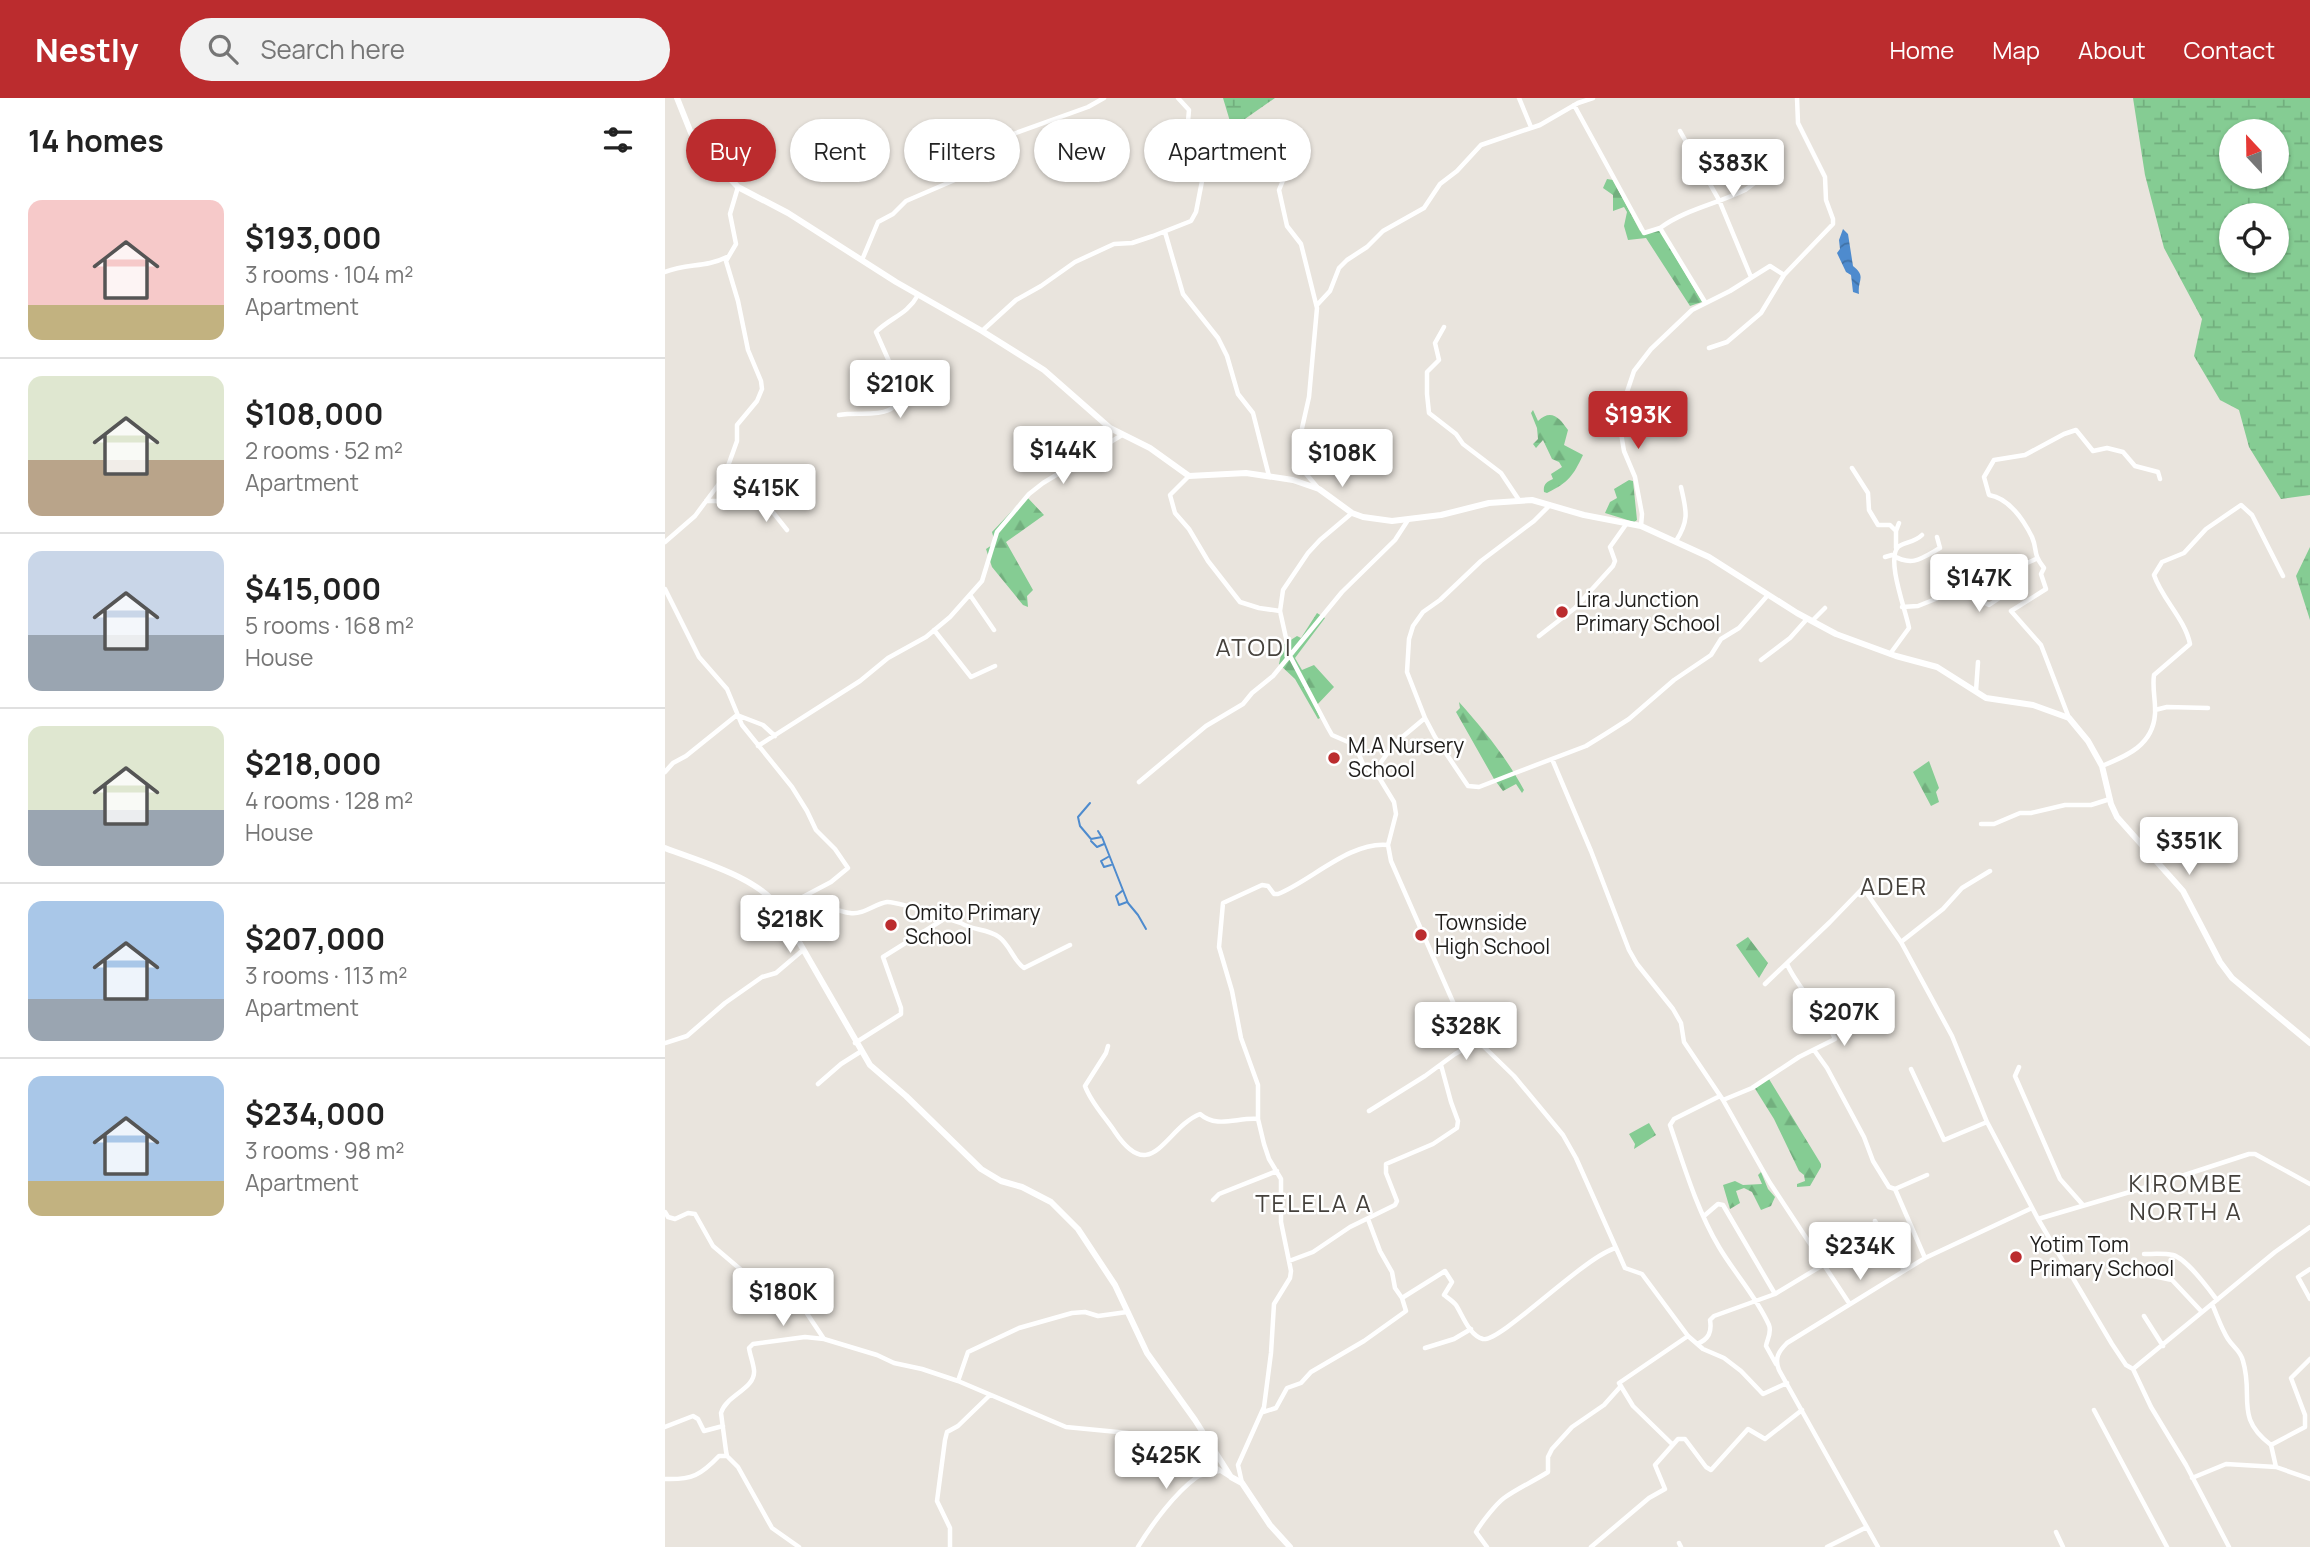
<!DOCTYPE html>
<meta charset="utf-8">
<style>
body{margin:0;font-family:Manrope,sans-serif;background:#f2f2f2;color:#222;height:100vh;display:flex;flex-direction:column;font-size:26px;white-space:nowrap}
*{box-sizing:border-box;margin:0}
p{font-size:23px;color:#767676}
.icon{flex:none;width:38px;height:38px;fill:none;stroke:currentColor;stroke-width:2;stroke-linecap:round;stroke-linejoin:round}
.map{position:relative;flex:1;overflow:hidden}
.sheet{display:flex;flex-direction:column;background:#fff;width:665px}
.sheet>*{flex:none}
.top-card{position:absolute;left:21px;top:21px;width:665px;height:63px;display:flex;gap:14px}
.needle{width:46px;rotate:338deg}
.fabs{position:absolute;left:1554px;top:21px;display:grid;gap:14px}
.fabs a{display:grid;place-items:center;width:70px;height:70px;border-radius:50%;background:#fff;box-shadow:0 2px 5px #0004;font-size:35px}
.price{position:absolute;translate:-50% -60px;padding:0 16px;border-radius:7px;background:#fff;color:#222;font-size:23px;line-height:46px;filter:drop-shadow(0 2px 4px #0008)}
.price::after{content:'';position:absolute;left:50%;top:42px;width:21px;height:16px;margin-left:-10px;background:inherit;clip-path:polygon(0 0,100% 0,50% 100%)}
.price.current{background:#bb2c2e;color:#fff}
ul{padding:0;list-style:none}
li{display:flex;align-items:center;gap:21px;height:175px;padding:0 28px}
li+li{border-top:2px solid #e0e0e0}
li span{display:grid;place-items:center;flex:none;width:196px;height:140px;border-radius:14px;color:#555}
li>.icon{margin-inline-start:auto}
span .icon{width:84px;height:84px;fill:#fffc;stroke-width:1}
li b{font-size:30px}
h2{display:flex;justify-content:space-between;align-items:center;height:84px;padding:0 28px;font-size:30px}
.pill{padding:0 24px;border-radius:32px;background:#fff;box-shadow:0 2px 5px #0004;font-size:24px;line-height:63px}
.pill.current{background:#bb2c2e;color:#fff}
header{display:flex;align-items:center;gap:42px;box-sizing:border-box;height:98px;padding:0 35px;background:#bb2c2e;color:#fff}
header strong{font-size:33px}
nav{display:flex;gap:38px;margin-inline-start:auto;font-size:24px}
.search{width:490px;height:63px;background:#f2f2f2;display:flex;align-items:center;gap:18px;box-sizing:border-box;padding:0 24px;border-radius:38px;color:#767676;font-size:26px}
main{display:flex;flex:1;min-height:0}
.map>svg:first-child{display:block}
.forest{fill:url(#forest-firs)}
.wetland{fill:url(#wetland-marsh);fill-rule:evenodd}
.water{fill:url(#water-waves)}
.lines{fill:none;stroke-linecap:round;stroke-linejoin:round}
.stream{stroke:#4e8bce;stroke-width:2}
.street{stroke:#fff;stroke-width:4.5}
.secondary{stroke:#fff;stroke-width:6}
.poi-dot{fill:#bb2c2e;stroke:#fff;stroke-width:2.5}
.labels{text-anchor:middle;stroke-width:5;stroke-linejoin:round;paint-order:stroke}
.poi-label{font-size:21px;fill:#1f1d1b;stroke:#fff;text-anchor:start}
.quarter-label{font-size:24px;letter-spacing:2px;fill:#45413c;stroke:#fff}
</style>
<header>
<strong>Nestly</strong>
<div class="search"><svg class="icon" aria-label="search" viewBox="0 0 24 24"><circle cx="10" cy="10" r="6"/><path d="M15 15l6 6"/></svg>Search here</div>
<nav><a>Home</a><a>Map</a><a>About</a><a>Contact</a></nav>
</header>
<main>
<section class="sheet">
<h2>14 homes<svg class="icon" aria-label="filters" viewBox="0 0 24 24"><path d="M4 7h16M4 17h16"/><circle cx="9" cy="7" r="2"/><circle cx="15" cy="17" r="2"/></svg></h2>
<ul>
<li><span style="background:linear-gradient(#f6c9c9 75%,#c2b280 0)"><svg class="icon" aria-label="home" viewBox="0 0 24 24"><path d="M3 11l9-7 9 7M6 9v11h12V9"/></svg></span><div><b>$193,000</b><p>3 rooms · 104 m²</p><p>Apartment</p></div></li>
<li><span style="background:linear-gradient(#dfe7d0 60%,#b9a48a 0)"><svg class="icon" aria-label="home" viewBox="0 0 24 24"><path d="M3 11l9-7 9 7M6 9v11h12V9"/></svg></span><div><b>$108,000</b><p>2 rooms · 52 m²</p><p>Apartment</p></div></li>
<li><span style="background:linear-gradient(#c9d6e8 60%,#9aa5b1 0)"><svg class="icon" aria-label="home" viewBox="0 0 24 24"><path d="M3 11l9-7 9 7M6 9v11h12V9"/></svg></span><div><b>$415,000</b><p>5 rooms · 168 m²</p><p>House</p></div></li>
<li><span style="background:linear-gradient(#dfe7d0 60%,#9aa5b1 0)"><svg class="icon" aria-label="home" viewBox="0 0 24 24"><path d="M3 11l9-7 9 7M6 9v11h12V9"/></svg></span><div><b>$218,000</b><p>4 rooms · 128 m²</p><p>House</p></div></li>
<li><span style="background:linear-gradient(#a9c7e8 70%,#9aa5b1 0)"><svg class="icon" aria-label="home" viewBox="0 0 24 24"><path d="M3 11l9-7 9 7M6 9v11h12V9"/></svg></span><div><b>$207,000</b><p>3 rooms · 113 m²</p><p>Apartment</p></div></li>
<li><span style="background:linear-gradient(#a9c7e8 75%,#c2b280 0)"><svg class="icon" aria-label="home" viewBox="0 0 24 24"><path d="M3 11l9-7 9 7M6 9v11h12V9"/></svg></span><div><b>$234,000</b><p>3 rooms · 98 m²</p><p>Apartment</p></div></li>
</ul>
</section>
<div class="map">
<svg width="1645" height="1449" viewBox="0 0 1645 1449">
<defs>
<pattern id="forest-firs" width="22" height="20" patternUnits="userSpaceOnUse" patternTransform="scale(1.75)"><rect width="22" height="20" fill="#85cc93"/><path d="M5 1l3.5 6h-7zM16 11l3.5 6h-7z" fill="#72af7e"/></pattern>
<pattern id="wetland-marsh" width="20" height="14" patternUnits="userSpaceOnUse" patternTransform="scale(1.75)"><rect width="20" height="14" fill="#85cc93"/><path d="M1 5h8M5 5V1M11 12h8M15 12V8" fill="none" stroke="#72af7e"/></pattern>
<pattern id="water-waves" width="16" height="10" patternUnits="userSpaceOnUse" patternTransform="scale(1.75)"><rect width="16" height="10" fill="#4e8bce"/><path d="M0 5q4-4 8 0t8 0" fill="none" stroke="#4071a6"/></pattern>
</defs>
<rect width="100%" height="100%" fill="#e9e4dd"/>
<!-- forest -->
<path class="forest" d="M942 81 948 82 975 133 983 135 994 131 1037 204 1025 208 981 140 963 142 959 128 962 114 959 109 948 113V97L938 90Z
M868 312 873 323C886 310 895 320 903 332L899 347 918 357C908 378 904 384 882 395L879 394C878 387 881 384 888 381L886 376 897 369 894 364 887 361 878 342 871 350 868 346 873 341 872 330 866 315Z
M964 382 968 383 972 422 969 424 940 415 945 404 952 400 949 391Z
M361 398 379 417 341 444 368 492 362 498 363 509 358 507 327 469 321 451 330 445 327 434Z
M652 515 660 520 630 560 637 572 649 567 669 589 650 609 655 620 653 621 630 581 614 566 618 547 632 538 636 540Z
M794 604C819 632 841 659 859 692L857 695 851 686 838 693 829 681 791 614 795 610Z
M1264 663 1274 690 1271 694 1274 704 1266 708 1248 674Z
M1083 839 1103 865 1094 880 1071 847Z
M1104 981 1156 1066V1069L1145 1088 1132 1089V1086L1140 1083 1139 1077 1134 1073 1109 1021 1089 989Z
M984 1025 991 1037 969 1051 970 1046 964 1036Z
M1096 1074 1103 1091 1110 1099 1106 1108 1096 1112 1087 1094 1079 1090 1071 1093 1075 1105 1065 1111 1058 1087 1070 1083 1078 1087 1097 1086 1093 1077Z"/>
<!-- wetland -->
<path class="wetland" d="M558 0H610L567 30Z
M1468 0H1645V397L1616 401 1584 349 1574 312 1555 302 1529 258 1537 221 1499 150 1480 77ZM1612 33V79H1566V33ZM1612 117V163H1566V117Z
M1645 449V522L1631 478Z"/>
<!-- water -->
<path class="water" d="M1178 131 1183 136 1188 168C1202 179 1192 182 1194 196L1188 194 1186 177 1181 174 1172 155 1175 151 1174 142Z"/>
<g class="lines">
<!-- stream -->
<path class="stream" d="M425 705 413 719 415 728 426 741 437 739 463 805 473 817 481 831
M433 733 436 738
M426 743 432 749 439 746
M443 759 436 763 439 769 446 767
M457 793 451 798 454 807 462 804"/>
<!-- street -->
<path class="street" d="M854 0 866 29
M909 7 979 135 995 130 1040 204
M1015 33 1054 102 1086 179
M621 75 614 92 622 128 636 146 652 210 644 299 631 357 637 371 653 390
M995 130C1021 111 1052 106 1080 92 1088 87 1093 81 1103 77
M500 134 518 196 553 240 562 258 573 296 588 315 604 378
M197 162 213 124 228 116 241 103 299 78 313 62 335 43 351 35 423 9 439 0
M0 174C21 165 40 170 62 159
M652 207 665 193 674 170 682 162 702 149 718 133 759 110 775 86 792 73 816 47 875 27 913 5 928 0
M779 229 770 245 774 262 762 274V296L764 315 791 336 798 346 836 375 854 402
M317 233 351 202 376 188 410 164 449 146 467 145 488 138 526 123 531 114 537 83 522 35 524 12 513 0
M1044 250 1062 244 1096 215 1119 177 1168 126V121L1161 102 1160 79 1133 25 1132 0
M174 317C199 312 236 326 235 288L211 234C226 219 242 217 253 197
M1187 370 1203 395 1204 412 1213 427H1225L1231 433
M524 378 505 397 510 415 524 431 543 463 575 504 594 510 615 513
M41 403H99L122 432
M885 407 869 423 816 463 775 502 758 514 748 528 744 541 742 574 760 620 770 639 803 688 814 689 850 675 921 648 942 635 964 621 1009 582 1046 557 1056 541 1074 530 1103 497
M687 415 655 442 643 455 618 492 615 513 625 558 663 630 667 637 690 647 698 666 715 681 729 704 731 716 723 747 726 763 795 920 813 943 849 978 898 1037 911 1060 960 1170 977 1176 1023 1238 1038 1251 1059 1260 1076 1273 1098 1296 1122 1285
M976 428 977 416 970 379 959 353 955 329 956 312 969 273 986 251 1027 212 1065 193 1105 168 1119 177
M1011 443C1025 421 1021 412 1016 389
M0 444 30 418 59 379 72 343V327L92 303 97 291 96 283 83 252 73 203 61 163 71 146 65 116 73 89
M1231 450V433L1234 425
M1220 459 1227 457C1247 469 1256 461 1275 450L1272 439
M0 491 34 559 62 591 77 627 127 689 142 713 151 732 170 751 183 770 166 784 115 811
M305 497 329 532
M1237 509 1253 508 1293 492 1324 507 1339 497 1362 465 1371 461
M1147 523 1160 510
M269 532 306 579 330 568
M874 538 910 510 948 468 950 463 945 449 962 425
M1225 556 1244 530C1241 513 1221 462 1233 449 1238 444 1249 445 1257 437
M1096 562 1125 540 1142 521
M1311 593 1313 564
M1490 612 1502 609 1543 610
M1404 620 1376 547 1346 513 1381 491 1376 476 1379 470C1367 455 1373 453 1367 439 1359 423 1344 400 1324 397L1319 379 1329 362 1360 357 1399 336 1411 332 1428 353 1442 350 1458 354 1470 368 1493 374 1495 381
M93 648 195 583 223 560 261 539 285 519 317 483 332 434 364 396 378 385 457 337
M887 661 926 753 964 852 972 866 1008 911 1016 925 1019 944 1058 1002 1105 1085 1184 1205
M1437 668C1462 658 1488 647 1490 616 1491 603 1487 591 1489 577L1525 546C1520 521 1497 501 1489 477L1497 464 1519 455 1541 431 1576 407 1587 417 1618 478
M0 674 8 665 21 658 72 617 98 627 110 638
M709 674 729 646 760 620
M474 684 541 628 578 606 587 595 608 578 677 494 730 442 743 422
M1316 726H1329L1355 715H1366L1400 707H1426L1445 701
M130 804 151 810
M93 821C113 840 134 815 153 810 164 807 175 814 185 815 199 817 209 806 222 804 234 803 281 821 296 825 308 833 322 830 334 839 345 847 348 862 359 870L405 847
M1236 844 1278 811 1297 790 1325 773
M1100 886 1165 824 1198 790 1236 844 1287 938 1322 1024 1373 1121 1447 1246 1461 1267 1468 1271 1486 1309 1521 1367 1564 1449
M0 945 22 938 60 905 97 879 111 875 138 852
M190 945 236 916V910L218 859 279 821
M443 948 441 955 420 988C426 1005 441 1020 450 1034 487 1089 500 1030 535 1016 552 1031 573 1019 593 1021
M1149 952 1162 970 1199 1039 1208 1063 1224 1089 1230 1091 1260 1160
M1354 969 1350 978 1395 1081 1418 1107
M1246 971 1279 1042 1322 1024
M153 986 176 966 195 954
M1055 998 1009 1021 1005 1027C1019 1068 1032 1112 1054 1149 1070 1176 1091 1198 1104 1227 1107 1235 1102 1241 1101 1248L1111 1266
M1058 1002 1087 990 1134 959 1170 941C1159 914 1134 893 1122 866
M704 1013 760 978 790 956 813 943
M1230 1091 1262 1077
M548 1102 554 1096 612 1073
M0 1114 3 1119 10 1121 23 1115 30 1116 48 1148 88 1182 94 1185 110 1182 123 1187 159 1241
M1039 1118 1053 1106 1058 1107 1110 1196
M1373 1121 1492 1086 1584 1056H1590L1645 1086
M1210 1123 1239 1172
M1479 1156C1488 1156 1499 1155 1508 1157 1522 1161 1543 1190 1552 1202
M624 1163 648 1154 685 1129 730 1107 732 1103 721 1075V1066L768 1046 792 1030 793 1023 786 1004 776 967
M1645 1171 1633 1179 1645 1201
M1488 1178 1507 1182 1537 1214
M737 1200 780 1173 787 1184 779 1197C783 1200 788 1203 791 1207 798 1218 804 1237 818 1241 835 1245 921 1157 951 1150
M1547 1206C1552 1217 1556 1230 1563 1241 1568 1249 1576 1253 1578 1263 1589 1299 1569 1319 1606 1347L1611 1369 1645 1381
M1479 1218 1498 1248
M1032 1246C1044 1241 1047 1234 1045 1222L1049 1218 1110 1196 1158 1167
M760 1250 789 1241 806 1231
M1468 1271 1610 1154 1645 1129
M293 1283 303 1254 354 1230 407 1215 420 1214 433 1218 462 1214
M1429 1312 1502 1449
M598 1314 611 1310 622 1290 636 1285 646 1274 699 1243 741 1213 737 1200 730 1190 727 1174 715 1153 703 1121
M0 1329 28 1318 33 1321 39 1333 58 1328
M1007 1346 968 1308 954 1285 1023 1238
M1606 1347 1640 1329V1317L1626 1280 1645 1261
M1527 1380 1561 1366 1611 1369
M0 1381C27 1382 36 1377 54 1358H62
M577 1385 573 1367 599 1309 606 1255 609 1206 625 1180 626 1173 616 1124V1081L604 1061 599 1046 593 1021V987L576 940 567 893 554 849 558 805 597 787 603 788 609 796H613C646 783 685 743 723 747
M1391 1434 1398 1449
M1014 1445 1016 1449
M134 1449 107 1430 73 1369 62 1358 61 1353 56 1315C61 1297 91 1291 89 1272 88 1264 85 1257 84 1250L88 1246 140 1239 159 1241 212 1257 229 1265 257 1271 293 1283 401 1329 463 1335 498 1349 518 1353 532 1358 564 1378
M285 1449V1430L272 1403 280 1342 282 1334 293 1328 325 1297
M473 1449C487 1426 510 1395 532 1379 539 1375 547 1375 554 1373
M822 1449 811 1434C816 1425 831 1406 839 1400 853 1390 869 1383 883 1374V1359L887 1351 907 1329 939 1307 956 1288
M926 1449 984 1400 1000 1391 990 1367 1013 1341H1020L1041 1369 1046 1372 1083 1331 1100 1341 1137 1312
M1162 1449 1202 1429
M1213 1449 1114 1272C1109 1260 1114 1253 1122 1245L1260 1160 1367 1110"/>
<!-- secondary -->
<path class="secondary" d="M12 0 26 35 46 61 73 89 123 115 231 184 317 233 379 272 445 330 485 350 524 378 581 375 628 382 654 391 687 415 698 419 727 423 776 417 824 405 867 402 919 417 976 428 1044 459 1132 515 1171 536 1231 558 1272 569 1321 600 1368 607 1404 620 1423 643 1437 668 1446 706 1452 719 1518 793 1555 864 1567 880 1645 945
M0 750C36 764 93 779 115 811L205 967 241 998 316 1071 336 1083 357 1089 386 1104 413 1131 450 1187 482 1255 530 1322 566 1379 577 1385 605 1427 625 1449"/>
</g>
<!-- markers -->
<g class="poi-dot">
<circle cx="897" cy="514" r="7"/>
<circle cx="669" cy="660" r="7"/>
<circle cx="226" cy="827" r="7"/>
<circle cx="756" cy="837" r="7"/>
<circle cx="1351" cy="1159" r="7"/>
</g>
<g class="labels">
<!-- poi labels -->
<g class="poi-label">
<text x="911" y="509">Lira Junction<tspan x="911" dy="24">Primary School</tspan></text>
<text x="683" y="655">M.A Nursery<tspan x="683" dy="24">School</tspan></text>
<text x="240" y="822">Omito Primary<tspan x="240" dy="24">School</tspan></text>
<text x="770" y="832">Townside<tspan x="770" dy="24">High School</tspan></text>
<text x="1365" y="1154">Yotim Tom<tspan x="1365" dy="24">Primary School</tspan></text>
</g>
<!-- quarter labels -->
<g class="quarter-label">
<text x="589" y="558">ATODI</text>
<text x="1229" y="797">ADER</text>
<text x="1521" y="1094">KIROMBE<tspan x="1521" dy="28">NORTH A</tspan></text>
<text x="649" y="1114">TELELA A</text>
</g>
</g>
</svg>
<div class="fabs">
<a><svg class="needle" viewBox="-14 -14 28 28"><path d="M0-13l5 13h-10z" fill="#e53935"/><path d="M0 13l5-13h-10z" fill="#767676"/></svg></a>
<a><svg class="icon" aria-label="locate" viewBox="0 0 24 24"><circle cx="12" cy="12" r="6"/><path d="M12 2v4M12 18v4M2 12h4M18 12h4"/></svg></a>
</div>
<b class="price" style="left:1068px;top:101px">$383K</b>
<b class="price" style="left:235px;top:322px">$210K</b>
<b class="price current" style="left:973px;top:353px">$193K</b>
<b class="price" style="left:398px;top:388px">$144K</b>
<b class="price" style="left:677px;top:391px">$108K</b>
<b class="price" style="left:101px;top:426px">$415K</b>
<b class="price" style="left:1314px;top:516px">$147K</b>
<b class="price" style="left:1524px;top:779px">$351K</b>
<b class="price" style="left:125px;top:857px">$218K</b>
<b class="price" style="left:1179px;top:950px">$207K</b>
<b class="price" style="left:801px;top:964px">$328K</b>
<b class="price" style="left:1195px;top:1184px">$234K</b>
<b class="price" style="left:118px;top:1230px">$180K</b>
<b class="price" style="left:501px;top:1393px">$425K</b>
<div class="top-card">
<a class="pill current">Buy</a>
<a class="pill">Rent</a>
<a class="pill">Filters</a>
<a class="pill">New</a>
<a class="pill">Apartment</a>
</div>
</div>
</main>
